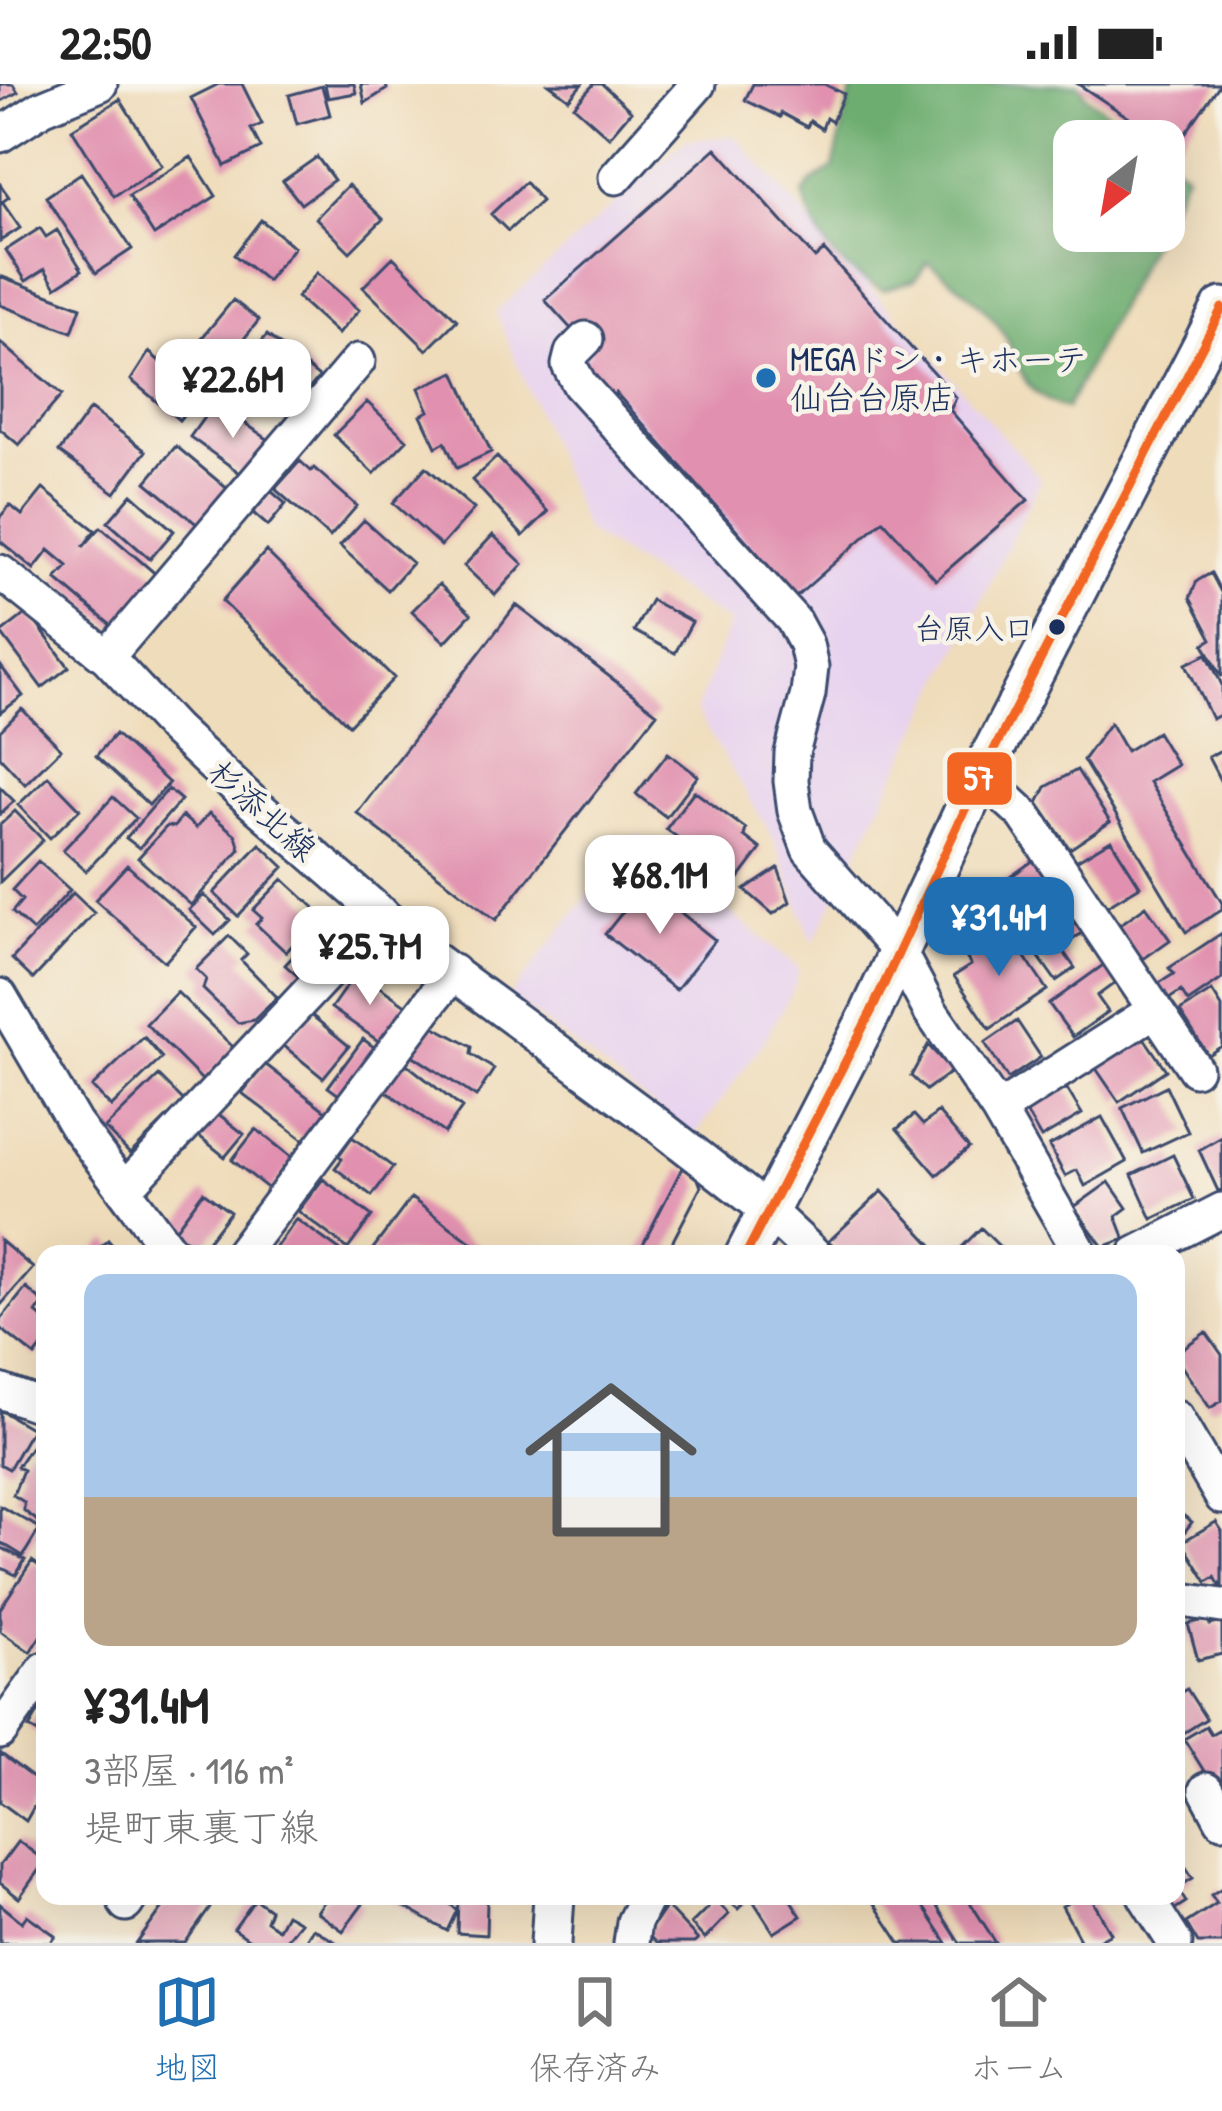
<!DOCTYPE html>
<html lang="ja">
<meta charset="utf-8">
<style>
body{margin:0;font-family:"Patrick Hand","Klee One",sans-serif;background:#f2f2f2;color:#222;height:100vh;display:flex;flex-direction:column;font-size:45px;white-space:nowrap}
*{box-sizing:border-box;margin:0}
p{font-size:39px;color:#767676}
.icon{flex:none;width:66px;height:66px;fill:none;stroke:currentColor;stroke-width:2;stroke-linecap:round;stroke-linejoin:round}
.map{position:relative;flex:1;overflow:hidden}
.side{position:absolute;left:36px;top:1161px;width:1149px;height:660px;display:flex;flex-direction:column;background:#fff;border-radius:24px;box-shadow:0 12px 48px #0002}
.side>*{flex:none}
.needle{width:78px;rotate:211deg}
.buttons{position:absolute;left:1053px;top:36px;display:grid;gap:24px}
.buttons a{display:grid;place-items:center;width:132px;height:132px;border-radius:24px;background:#fff;box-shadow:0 12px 48px #0002;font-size:60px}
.price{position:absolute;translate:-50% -102px;padding:0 27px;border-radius:24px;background:#fff;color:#222;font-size:39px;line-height:78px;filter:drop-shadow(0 3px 6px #0008)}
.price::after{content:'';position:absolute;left:50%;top:72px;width:36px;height:27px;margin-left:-18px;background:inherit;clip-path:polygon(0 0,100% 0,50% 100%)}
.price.selected{background:#1f6fb2;color:#fff}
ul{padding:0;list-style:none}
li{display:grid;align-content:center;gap:24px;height:636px;padding:0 48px}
li span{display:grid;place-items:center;height:372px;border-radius:24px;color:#555}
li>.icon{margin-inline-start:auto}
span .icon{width:216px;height:216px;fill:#fffc;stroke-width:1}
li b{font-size:51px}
.status{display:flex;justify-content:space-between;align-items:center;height:84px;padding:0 60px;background:#fff;direction:ltr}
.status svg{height:33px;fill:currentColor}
.tabs{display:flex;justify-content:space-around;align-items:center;height:168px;border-top:3px solid #e0e0e0;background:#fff;font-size:33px;color:#767676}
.tabs a{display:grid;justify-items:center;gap:6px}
.tabs .selected{color:#1f6fb2}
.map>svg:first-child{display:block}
.built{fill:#e7d2ef}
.forest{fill:#6dad6f;stroke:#446e66;stroke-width:3}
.building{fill:#e190af}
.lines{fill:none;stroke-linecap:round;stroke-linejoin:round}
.minor-casing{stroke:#3b496c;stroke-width:39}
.major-casing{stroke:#3b496c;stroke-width:45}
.minor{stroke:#fff;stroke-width:33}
.major{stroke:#fff;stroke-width:39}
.bus-1-casing{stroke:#f7f3e8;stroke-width:18}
.bus-1{stroke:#f26522;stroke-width:9}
.poi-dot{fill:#1f6fb2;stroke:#f7f3e8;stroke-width:4.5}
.bus-dot{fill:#1b2f5e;stroke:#f7f3e8;stroke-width:4.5}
.labels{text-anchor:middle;stroke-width:9;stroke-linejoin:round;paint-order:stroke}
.bus-label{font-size:30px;fill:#1b2f5e;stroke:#f7f3e8;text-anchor:end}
.poi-label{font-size:33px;fill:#1b2f5e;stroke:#f7f3e8;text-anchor:start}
.street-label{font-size:33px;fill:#1b2f5e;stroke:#f7f3e8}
.line-badge{stroke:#f7f3e8;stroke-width:4.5}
.badge-label{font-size:33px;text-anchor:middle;font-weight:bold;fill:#fff}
</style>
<div class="status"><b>22:50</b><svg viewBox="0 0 49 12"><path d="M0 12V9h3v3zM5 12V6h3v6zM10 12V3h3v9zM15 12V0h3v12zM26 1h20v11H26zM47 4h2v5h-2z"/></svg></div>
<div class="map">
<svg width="1222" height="1859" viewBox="0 0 1222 1859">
<rect width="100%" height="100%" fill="#f7f3e8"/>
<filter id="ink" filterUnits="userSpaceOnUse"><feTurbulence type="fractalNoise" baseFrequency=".00833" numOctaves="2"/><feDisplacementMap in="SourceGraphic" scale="24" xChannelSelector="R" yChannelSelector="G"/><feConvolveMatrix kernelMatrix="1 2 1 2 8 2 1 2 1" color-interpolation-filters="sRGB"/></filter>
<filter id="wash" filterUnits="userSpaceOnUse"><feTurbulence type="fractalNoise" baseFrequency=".004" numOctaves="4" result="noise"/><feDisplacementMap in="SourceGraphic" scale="48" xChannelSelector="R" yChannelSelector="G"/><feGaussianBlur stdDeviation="2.7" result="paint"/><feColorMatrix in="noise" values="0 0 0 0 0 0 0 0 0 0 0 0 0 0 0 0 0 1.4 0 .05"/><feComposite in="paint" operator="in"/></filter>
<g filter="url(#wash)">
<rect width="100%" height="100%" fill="#efdcba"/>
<!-- built -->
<path class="built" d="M735 52 1041 395 813 859 773 753 696 627 730 539 586 447 496 228 685 56Z
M636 750 799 885 794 904 764 957 694 1053 510 912Z"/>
<!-- forest -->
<path class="forest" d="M853 0H1080L1085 11 1145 57H1074V147H1157L1066 325C1009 302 1027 281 998 241 978 215 954 197 928 178L915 196 883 206C835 182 819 160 803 110L812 98 833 84Z
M1164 71 1186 89 1164 133Z"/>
<g id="blocks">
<!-- building -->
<path class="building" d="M0 0H13L18 8 0 18Z
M219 0H242L262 40 251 45 261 64 225 82 191 14Z
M325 0H354L356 9 328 14Z
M361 0H386L387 5 365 19Z
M549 0H582L569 15Z
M594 0H602L631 27 609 53 574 22Z
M753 0H824L844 10 832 38 826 34 822 45 810 37 807 43 781 29 780 33 745 16Z
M1078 0H1220L1173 67 1164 57Z
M322 2 330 31 297 40 289 11Z
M120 15 162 82 114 112 72 45Z
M716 64 815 174 824 166 956 314 950 326 1028 416 936 496 883 436 796 513 616 309 610 315 579 279 592 268 545 216Z
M191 73 216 112 154 151 129 112Z
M317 73 334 96 301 120 283 97Z
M81 89 132 165 96 189 46 113Z
M525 98 541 117 508 147 491 130Z
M0 100 9 113 2 118 20 144 0 157Z
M348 101 383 135 350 168 316 134Z
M261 136 294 163 267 197 234 171Z
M40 144 46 153 57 146 82 186 56 203 45 185 26 197 6 166Z
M393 173 457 236 427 266 363 203Z
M317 189 359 226 338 250 297 213Z
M0 192 81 223 72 248 0 221Z
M233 216 259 236 179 336 131 296 149 268 173 289Z
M267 251 319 293 292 326 240 284Z
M0 258 62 311 19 361 0 345Z
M455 288 491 368 457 384 445 358 436 363 421 331 429 327 419 304Z
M215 318 276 361 251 397 190 353Z
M367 318 407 356 374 390 334 351Z
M90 325 146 367 115 409 59 368Z
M176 362 230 407 200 443 146 398Z
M497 373 548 428 523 452 472 396Z
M300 377 311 387 314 384 357 422 330 453 275 405Z
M426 383 474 425 441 462 393 419Z
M43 405 95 446 83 463 101 443 158 492 114 544 56 495 68 482 49 466 34 485 0 457V433L10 421 22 431Z
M271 407 286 420 268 442 253 429Z
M132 410 174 447 150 475 108 438Z
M364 436 412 479 388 506 340 462Z
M493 451 523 480 495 511 464 482Z
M266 467 394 594 349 641 222 517Z
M1211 489 1222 510V593L1204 560 1212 555 1190 514 1197 497Z
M439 500 471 530 445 558 412 527Z
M651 516 692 538 675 569 634 547Z
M516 521 657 629 496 836 357 729Z
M28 528 69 583 42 604 1 549Z
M1207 570 1222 601V630L1212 635 1186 580Z
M0 581 23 612 0 629Z
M22 625 61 665 25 700 0 673V647Z
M1110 639 1126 667 1157 648 1177 681 1149 698 1222 819V826L1186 848 1083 676Z
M115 650 169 699 149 721 96 672Z
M1222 666V700L1208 673Z
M668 669 698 692 666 733 636 710Z
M1077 686 1110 738 1070 765 1038 719 1046 703Z
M48 692 80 725 50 754 18 721Z
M0 703 14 717 0 730Z
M168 705 181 716 139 764 126 754Z
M694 707 746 745 744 752 761 765 737 797 666 745Z
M113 713 136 734 86 787 63 766Z
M15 727 43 756 0 798V741Z
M209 729 236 751 240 765 191 821 138 774 167 742 174 743 182 732 196 744Z
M1111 756 1140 802 1105 823 1076 777Z
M260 760 284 783 238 832 214 809Z
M1034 776 1063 817 1018 849 989 808Z
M38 777 70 806 33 847 12 828 22 816 12 806Z
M127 781 196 843 165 878 95 816Z
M778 784 790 818 773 830 745 806Z
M283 795 321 830 286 868 256 840 262 834 253 826Z
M645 800 715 856 676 906 605 850Z
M73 809 94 829 33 895 12 875Z
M204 811 230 836 215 851 189 826Z
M1146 822 1170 856 1139 878 1115 844Z
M1073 828 1086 846 1061 864 1075 884 1056 897 1029 859Z
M1006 845 1047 906 990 945 954 892 971 881 965 872Z
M1222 849V895L1188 918 1181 907 1166 917 1156 901 1174 890 1169 884Z
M229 852 247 870 241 876 277 913 254 936 238 939 203 905 206 895 196 885Z
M295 870 312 885 302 896 285 881Z
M1106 879 1119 896 1097 912 1108 928 1073 953 1049 920Z
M357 887 410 924 384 961 331 924Z
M1212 907 1222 923V962L1208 971 1180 927Z
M177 908 235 965 203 997 146 940Z
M310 930 349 962 323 994 284 962Z
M1017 937 1041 973 1008 995 985 959Z
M432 941 472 963 471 970 494 985 476 1013 412 971Z
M1142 951 1166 986 1119 1018 1095 983Z
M144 953 162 974 111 1023 92 1003Z
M363 955 382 969 347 1017 328 1003Z
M928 961 952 987 926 1006 911 992Z
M399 974 462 1024 444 1049 379 1002Z
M265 980 327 1028 305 1057 242 1009Z
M159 992 184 1017 130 1070 105 1044Z
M1064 1000 1082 1030 1041 1054 1023 1023Z
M1166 1002 1188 1048 1143 1069 1122 1024Z
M212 1025 244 1050 225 1073 194 1048Z
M938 1028 969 1064 937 1091 897 1045 914 1031 923 1041Z
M1102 1033 1127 1078 1085 1102 1077 1086 1065 1092 1049 1062Z
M256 1045 295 1076 271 1107 232 1076Z
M352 1053 393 1083 372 1112 335 1084 342 1075 339 1071Z
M1222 1053V1105L1218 1107 1199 1066Z
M1173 1071 1194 1115 1152 1135 1132 1091Z
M682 1084 697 1092 701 1103 666 1170H638Z
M323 1095 372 1132 348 1165 298 1127Z
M1109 1098 1127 1124 1116 1132 1125 1155 1103 1163 1074 1123Z
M882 1107 932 1161 923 1170H841L829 1157Z
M203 1108 230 1128 200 1167 174 1147Z
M411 1114 487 1170H369Z
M296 1135 345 1170H271Z
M981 1144 1003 1166 999 1170H955Z
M0 1156 33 1184 0 1222Z
M108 1156 120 1170H92Z
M26 1204 44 1219 36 1229 45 1237V1259L35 1272 0 1244V1236Z
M1206 1248 1222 1271V1317L1210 1324 1176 1274V1269Z
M0 1326 32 1345 9 1385 0 1380Z
M45 1342V1442L24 1427V1418L13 1411 23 1386 17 1383Z
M0 1422 40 1444 23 1472 0 1458Z
M1176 1426 1192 1438 1176 1459Z
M1216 1438 1222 1447V1505L1215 1493 1207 1498 1182 1458Z
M0 1463 25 1476 16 1491 0 1483Z
M32 1477 45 1486V1545L30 1568 0 1547V1525Z
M1208 1535 1210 1541 1222 1538V1570L1198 1576 1188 1540Z
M1187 1605 1206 1635 1182 1650 1176 1641V1611Z
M45 1617V1653L29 1644Z
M1206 1642 1211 1650 1220 1645 1222 1649V1698L1214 1703 1184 1655Z
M0 1669 45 1703 26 1737 0 1718Z
M1176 1690 1189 1712 1176 1720Z
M18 1757 45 1777 19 1814 0 1799V1781Z
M1176 1768 1193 1794 1177 1804 1186 1818 1172 1827 1162 1812H1176Z
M1222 1804V1859H1198L1186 1839 1217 1819 1211 1811Z
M171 1812H195L210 1824 185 1859H137Z
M328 1812H352L363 1820 343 1847 317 1828Z
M394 1812H455L450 1820 457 1826 447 1847 392 1816Z
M723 1812H750L738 1825Z
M763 1812H788L801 1832 774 1849 754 1818Z
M869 1812H916L947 1859H900Z
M930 1812H966L996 1859H960Z
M1081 1812H1090L1111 1849 1093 1859H1082L1062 1822Z
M255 1815 270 1826 266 1837 278 1845 286 1830 300 1838 283 1859H254L234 1845Z
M458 1815 487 1817 486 1851 457 1849Z
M715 1816 729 1830 705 1855 691 1840Z
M0 1820 22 1838 27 1831 56 1852 51 1859H0Z
M666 1822 698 1856 694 1859H656L647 1850Z
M313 1844 337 1859H304Z"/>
</g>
</g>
<g filter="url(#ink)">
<use href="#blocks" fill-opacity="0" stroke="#3b496c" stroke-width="3"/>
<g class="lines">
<defs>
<path id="minor" d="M0 51 42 24 100 0
M616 93 698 0
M586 255 572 269 569 281 580 301 793 536 806 560 811 583 808 610 792 669 791 697 795 727 809 765 898 866 931 928 998 1026 1081 1170
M0 488 107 573 174 645 252 718 432 874 651 1036 767 1126 814 1170
M107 573 358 277
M981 691 1024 731 1195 985
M0 912 75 1040 172 1170
M998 1026 1155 926
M124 1106 382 830
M241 1170 453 888
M1136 1170 1222 1126
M0 1307 45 1323
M1176 1334 1222 1413
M1176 1515 1222 1522
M0 1648 45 1585
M1206 1706 1222 1736
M1145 1812 1175 1859
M126 1820 131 1812
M631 1859 634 1838 647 1812"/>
<path id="major" d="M746 1170 871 928 981 691 1222 224
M551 1859 554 1812"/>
</defs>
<!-- minor casing -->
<use href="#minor" class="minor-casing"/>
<!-- major casing -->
<use href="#major" class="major-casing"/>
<!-- minor -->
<use href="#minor" class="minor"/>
<!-- major -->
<use href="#major" class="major"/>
<defs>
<path id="bus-1" d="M746 1170 871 928 981 691 1222 224"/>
</defs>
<!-- bus-1 casing -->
<use href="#bus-1" class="bus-1-casing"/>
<!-- bus-1 -->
<use href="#bus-1" class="bus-1"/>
</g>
</g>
<!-- markers -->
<circle class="poi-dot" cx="766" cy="294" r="12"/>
<circle class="bus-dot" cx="1057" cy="543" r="10"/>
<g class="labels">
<!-- bus labels -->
<g class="bus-label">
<text x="1034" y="555">台原入口</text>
</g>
<!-- poi labels -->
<g class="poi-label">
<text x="790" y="287">MEGAドン・キホーテ<tspan x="790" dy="38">仙台台原店</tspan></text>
</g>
<!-- street labels -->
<g class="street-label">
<text transform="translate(263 726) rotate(42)" y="12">杉添北線</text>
</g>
</g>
<rect class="line-badge" x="945" y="666" width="69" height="57" rx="12" fill="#f26522"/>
<g class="badge-label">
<text x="979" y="706">57</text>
</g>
</svg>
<div class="buttons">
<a><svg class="needle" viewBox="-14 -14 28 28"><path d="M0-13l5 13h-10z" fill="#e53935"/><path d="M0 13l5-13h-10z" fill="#767676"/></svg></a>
</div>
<b class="price" style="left:233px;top:357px">¥22.6M</b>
<b class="price" style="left:660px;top:853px">¥68.1M</b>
<b class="price selected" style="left:999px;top:895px">¥31.4M</b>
<b class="price" style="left:370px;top:924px">¥25.7M</b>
<section class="side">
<ul>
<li><span style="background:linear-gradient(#a9c7e8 60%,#b9a48a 0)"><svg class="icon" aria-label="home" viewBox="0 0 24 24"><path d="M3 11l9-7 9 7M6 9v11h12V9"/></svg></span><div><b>¥31.4M</b><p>3部屋 · 116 m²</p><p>堤町東裏丁線</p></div></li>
</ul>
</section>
</div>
<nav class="tabs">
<a class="selected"><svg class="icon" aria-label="map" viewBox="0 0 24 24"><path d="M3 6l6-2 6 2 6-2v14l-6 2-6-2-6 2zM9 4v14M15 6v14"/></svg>地図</a>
<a><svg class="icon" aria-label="saved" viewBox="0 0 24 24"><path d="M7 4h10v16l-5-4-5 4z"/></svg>保存済み</a>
<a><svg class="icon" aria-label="home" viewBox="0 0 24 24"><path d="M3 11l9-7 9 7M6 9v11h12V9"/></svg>ホーム</a>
</nav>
